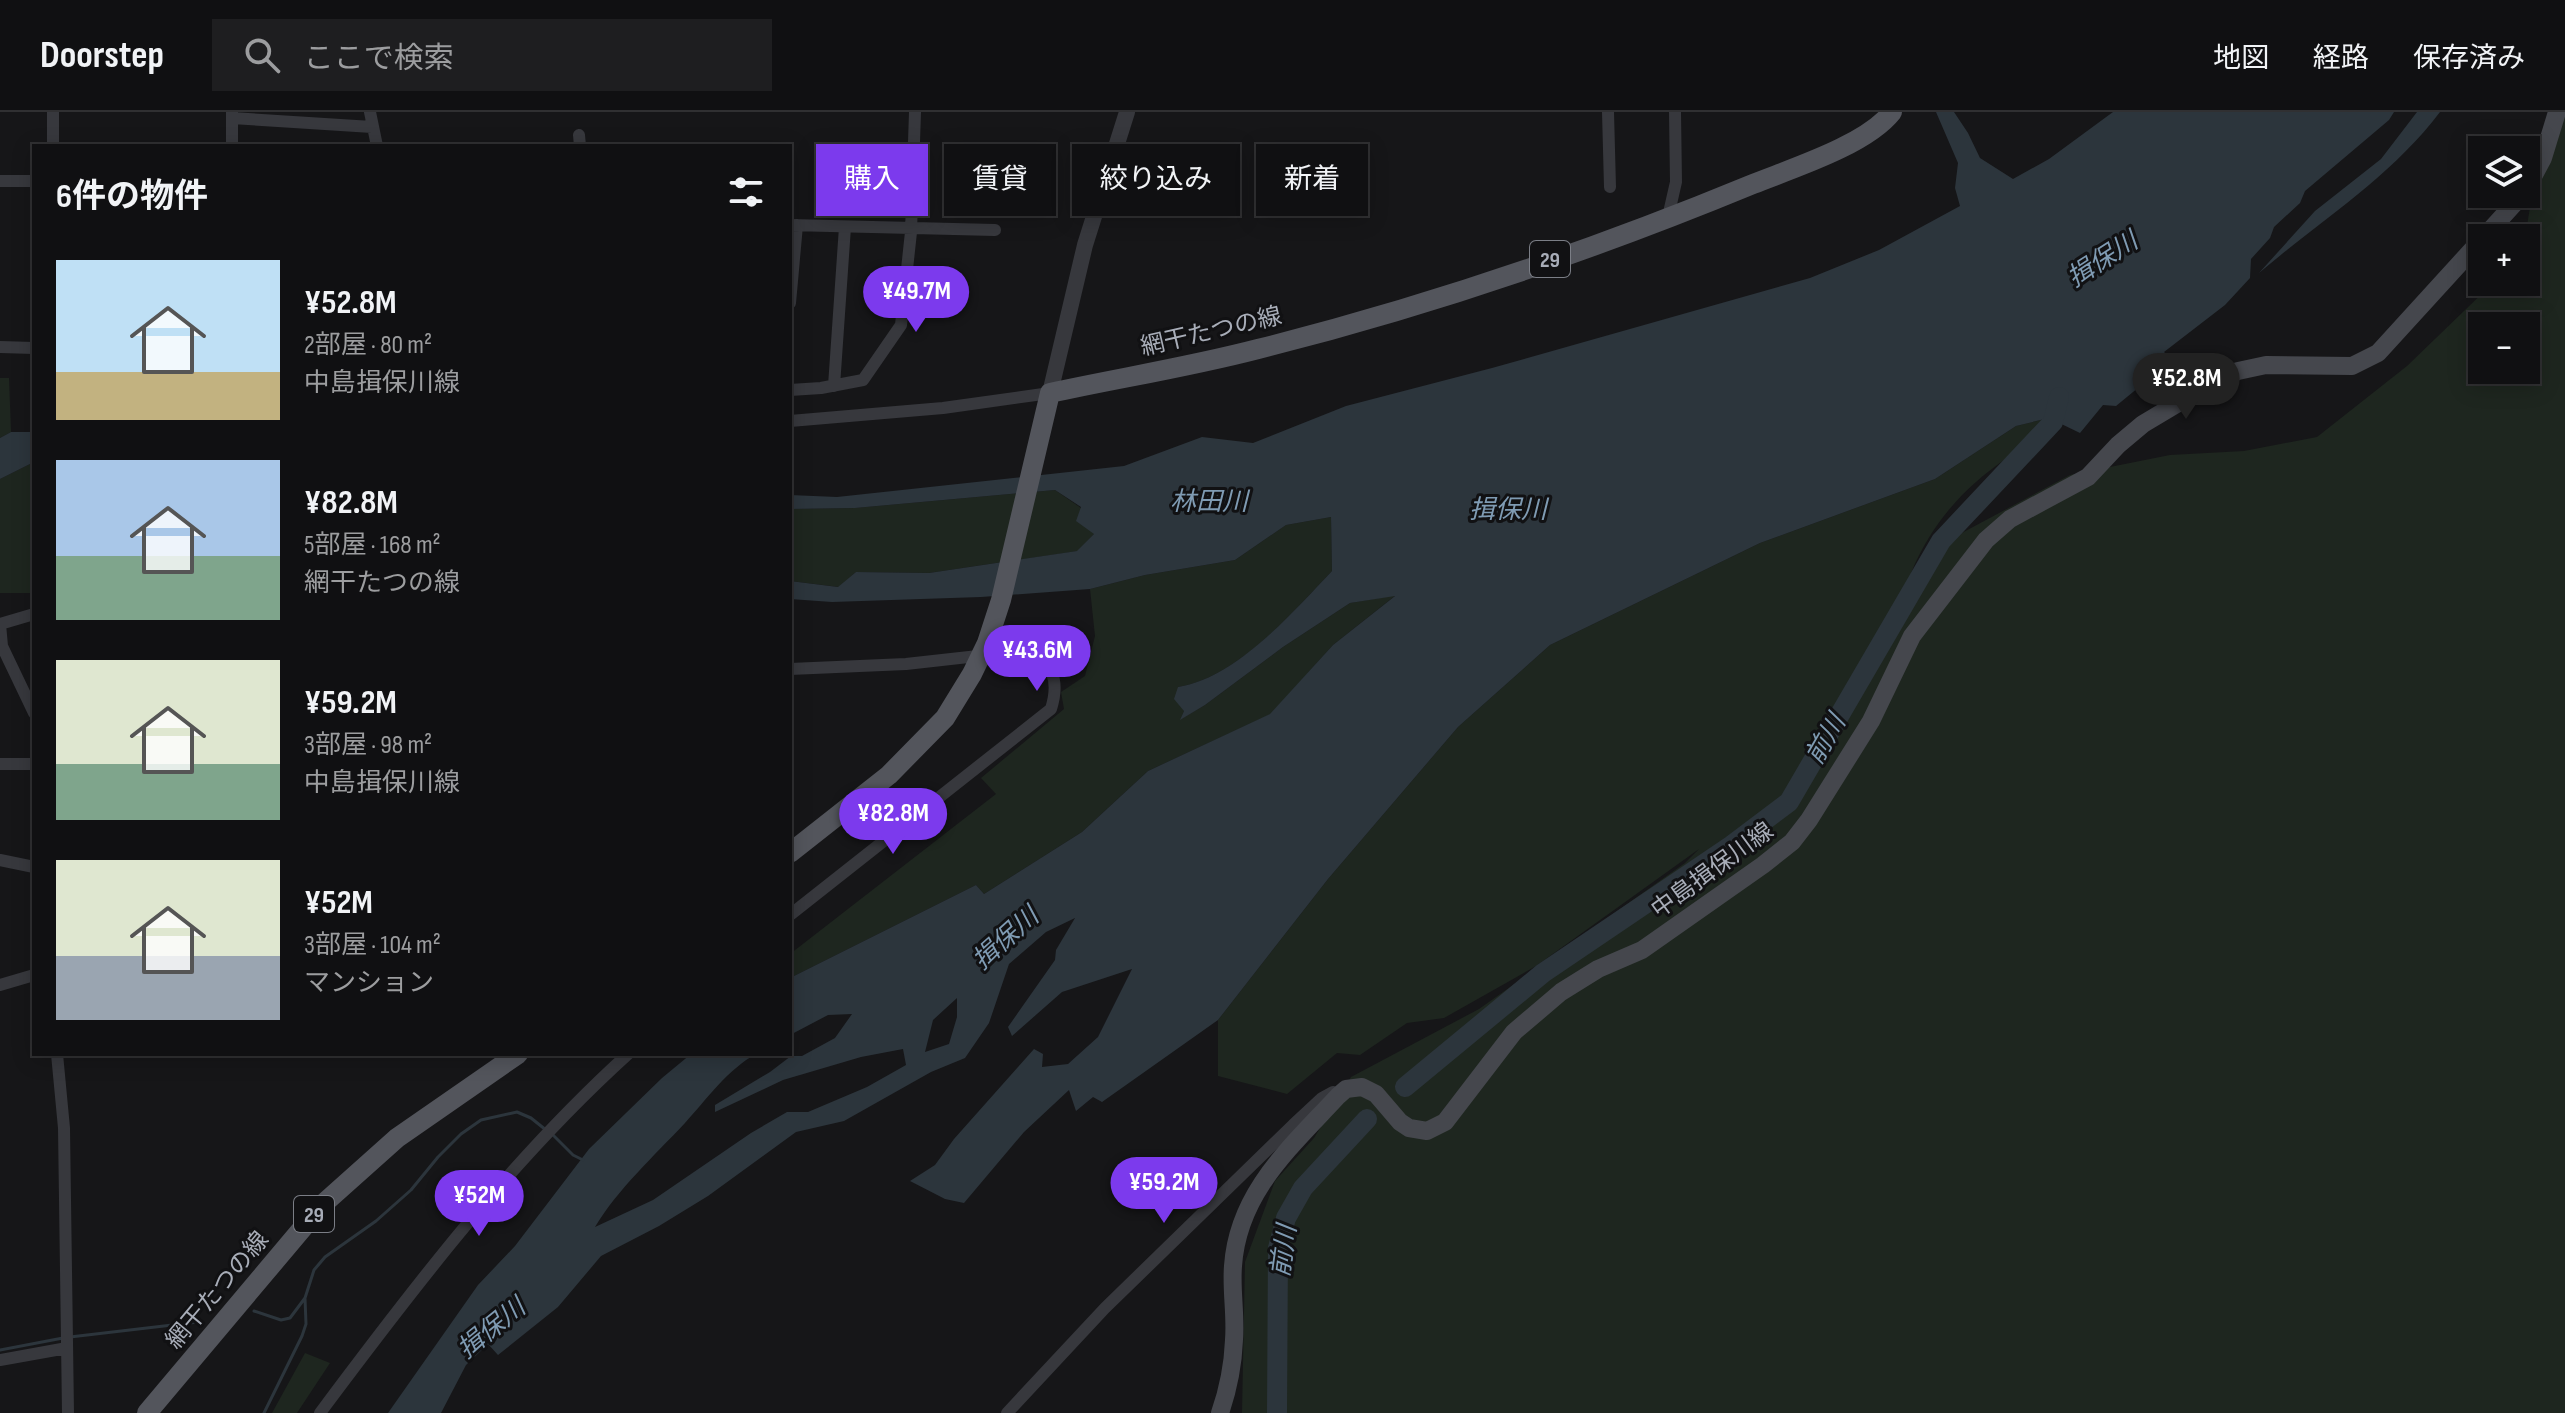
<!DOCTYPE html>
<html lang="ja">
<meta charset="utf-8">
<style>
body{margin:0;font-family:"Sofia Sans Condensed","Noto Sans JP",sans-serif;background:#1e1e20;color:#f1f3f6;height:100vh;display:flex;flex-direction:column;font-size:30px;white-space:nowrap}
*{box-sizing:border-box;margin:0}
p{font-size:26px;color:#9c9d9f}
.icon{flex:none;width:44px;height:44px;fill:none;stroke:currentColor;stroke-width:2;stroke-linecap:round;stroke-linejoin:round}
.map{position:relative;flex:1;overflow:hidden}
.details{position:absolute;left:32px;top:32px;width:760px;height:912px;display:flex;flex-direction:column;background:#101012;border-radius:0px;box-shadow:0 4px 20px #0003,0 0 0 2px #303032}
.details>*{flex:none}
.guide{position:absolute;left:816px;top:32px;width:760px;height:72px;display:flex;gap:16px}
.controls{position:absolute;left:2468px;top:24px;display:grid;gap:16px}
.controls a{display:grid;place-items:center;width:72px;height:72px;border-radius:0px;background:#101012;box-shadow:0 4px 20px #0003,0 0 0 2px #303032;font-size:40px}
.price{position:absolute;translate:-50% -68px;padding:0 18px;border-radius:28px;background:#7c3aed;color:#fff;font-size:26px;line-height:52px;filter:drop-shadow(0 2px 4px #0008)}
.price::after{content:'';position:absolute;left:50%;top:48px;width:24px;height:18px;margin-left:-12px;background:inherit;clip-path:polygon(0 0,100% 0,50% 100%)}
.price.current{background:#222;color:#fff}
ul{padding:0;list-style:none}
li{display:flex;align-items:center;gap:24px;height:200px;padding:0 24px}
li span{display:grid;place-items:center;flex:none;width:224px;height:160px;border-radius:0px;color:#555}
li>.icon{margin-inline-start:auto}
span .icon{width:96px;height:96px;fill:#fffc;stroke-width:1}
li b{font-size:34px}
h2{display:flex;justify-content:space-between;align-items:center;height:96px;padding:0 24px;font-size:34px}
.pill{padding:0 28px;border-radius:0px;background:#101012;box-shadow:0 4px 20px #0003,0 0 0 2px #303032;font-size:28px;line-height:72px}
.pill.current{background:#7c3aed;color:#fff}
header{display:flex;align-items:center;gap:48px;box-sizing:border-box;height:112px;padding:0 40px;background:#101012;border-bottom:2px solid #303032}
header strong{font-size:38px}
nav{display:flex;gap:44px;margin-inline-start:auto;font-size:28px}
.search{width:560px;height:72px;background:#1e1e20;display:flex;align-items:center;gap:20px;box-sizing:border-box;padding:0 28px;border-radius:0px;color:#9c9d9f;font-size:30px}
.map>svg:first-child{display:block}
.green{fill:#1e261f;fill-rule:evenodd}
.water{fill:#2c353c;fill-rule:evenodd}
.lines{fill:none;stroke-linecap:round;stroke-linejoin:round}
.stream{stroke:#2c353c;stroke-width:3}
.river{stroke:#2c353c;stroke-width:20}
.minor{stroke:#37383d;stroke-width:12}
.tertiary{stroke:#37383d;stroke-width:16}
.secondary{stroke:#45474d;stroke-width:18}
.primary{stroke:#53555c;stroke-width:20}
.labels{text-anchor:middle;stroke-width:6;stroke-linejoin:round;paint-order:stroke}
.shield{fill:#111113;stroke:#7b7e86;stroke-width:2}
.shield-label{font-size:22px;font-weight:bold;fill:#a8adb8}
.street-label{font-size:24px;fill:#a8adb8;stroke:#111113}
.water-label{font-size:26px;font-style:italic;fill:#7f9bb3;stroke:#111113}
</style>
<header>
<strong>Doorstep</strong>
<div class="search"><svg class="icon" aria-label="search" viewBox="0 0 24 24"><circle cx="10" cy="10" r="6"/><path d="M15 15l6 6"/></svg>ここで検索</div>
<nav><a>地図</a><a>経路</a><a>保存済み</a></nav>
</header>
<div class="map">
<svg width="2565" height="1301" viewBox="0 0 2565 1301">
<rect width="100%" height="100%" fill="#161618"/>
<!-- green -->
<path class="green" d="M2565 0V1301H1242L1245 1150 1275 1069 1314 1026 1351 965 1479 897 1685 751 1699 737 1536 854 1444 906 1407 911 1360 943 1337 941 1287 982 1218 964V908L1328 767 1458 615 1550 533 1760 431 1935 367 2016 314 2049 306 2055 315C2041 329 2024 334 2007 346 1964 375 1931 412 1911 461L1945 430 2070 363 2170 343 2244 339 2317 325 2407 254 2494 170H2526L2525 126 2532 83ZM2482 214H2526V258H2482Z
M0 266H9L11 320 0 326Z
M34 350V481H0V367Z
M1055 378 1081 396 1094 422 1078 439 929 461 856 460 839 475 790 469V397L855 396Z
M1331 405 1332 459C1292 501 1237 566 1178 575L1184 599 1181 607 1205 593 1283 535 1350 491 1396 483 1333 533 1271 602 1148 659 1082 720 984 782 976 773 790 866V842L996 682 981 666 1064 597 1061 580 1085 564 1095 524 1090 477 1145 463 1235 448 1286 413Z
M305 1241 330 1251 297 1301H272Z"/>
<!-- water -->
<path class="water" d="M1936 0H1954L1968 21 1980 46 2013 67 2049 47 2113 0H2394L2389 8 2305 79 2300 91 2274 115 2270 126 2251 147 2250 166 2225 193 2164 240 2172 248 2116 294 2103 293 2080 321 2049 306 2016 314 1935 367 1760 431 1550 533 1458 615 1328 767 1218 908 1102 990 1093 985 1076 999 1069 978 1024 1020 964 1091 945 1087 910 1069 935 1053 954 1027 1034 937 1043 942 1042 955 1068 952 1098 925 1132 857 1062 880 1012 924 1008 915 1055 848 1056 838 1075 806 1046 820 1009 852 989 911 965 946 931 960 844 1009 796 1020 708 1084 659 1114 601 1144 558 1195 498 1243 488 1232 466 1253 441 1301H388L478 1173 515 1134 589 1037 662 966 691 942H756C728 957 706 988 685 1011 654 1044 618 1077 595 1115L653 1088 751 1021 787 1000H808L867 975 906 953 903 937 861 945 783 968 715 1000V993L770 960 791 944H802L835 926 852 902 828 903 790 923V866L976 773 984 782 1082 720 1148 659 1270 602 1333 533 1395 484 1350 491 1283 535 1205 593 1180 608 1184 599 1174 587 1178 575C1236 566 1292 501 1332 459L1331 405 1286 413 1235 448 1145 463 1090 477 981 485 832 490 790 487V469L838 475 856 460 929 461 1077 439 1094 422 1076 409 1081 395 1055 378 855 396 790 397V383L837 385 1124 354 1202 325 1253 331 1346 294 1492 256 1810 166 1879 138 1960 94 1955 76 1958 51ZM957 886V905L949 932 925 940 933 908Z
M2417 0H2440C2391 65 2320 109 2259 161L2315 99 2381 47Z
M11 320H34V350L0 367V326Z"/>
<g class="lines">
<!-- stream -->
<path class="stream" d="M552 1022 573 1043 583 1048
M254 1199 281 1208 290 1206 305 1186 314 1158 325 1145 376 1109 411 1078 438 1045 461 1022 481 1008 517 1000 531 1006 546 1018
M70 1225 198 1210
M0 1238 63 1226
M264 1301 302 1224 306 1212 305 1186"/>
<!-- river -->
<path class="river" d="M1405 975 1543 861 1732 733 1789 690 1941 429 2053 310 2059 285
M1277 1301 1278 1136 1286 1106 1303 1076 1367 1007"/>
<!-- minor -->
<path class="minor" d="M370 0 377 34
M1608 0 1610 75
M232 6 372 15
M579 23 580 34
M53 34V0
M232 34V1
M0 69H34
M1668 105 1676 70 1675 0
M790 113 995 118
M790 191 797 113
M0 235 34 236
M834 274 845 115
M790 278 821 276 863 268 901 213 911 120 915 0
M790 309 943 296 1050 281
M34 502 0 512 2 534 34 601
M790 557 906 552 1022 539C1053 547 1060 568 1051 597L790 803
M0 652H34
M0 748 34 755
M0 873 34 863
M57 942 64 1016 68 1301
M0 1248 67 1236
M320 1301C414 1175 511 1048 628 942
M1007 1301 1105 1196 1293 1013 1322 986 1333 980 1338 984"/>
<!-- tertiary -->
<path class="tertiary" d="M1050 281 1085 133 1127 0"/>
<!-- secondary -->
<path class="secondary" d="M2526 78 2543 46 2557 0
M2483 126 2523 82
M1220 1301C1228 1278 1233 1252 1234 1228 1236 1203 1231 1178 1233 1154 1238 1080 1291 1035 1338 984L1346 977 1362 975 1376 982 1400 1010 1409 1016 1427 1019 1445 1010 1514 920 1561 880 1598 857 1642 838 1763 753 1792 730 1809 708 1871 609 1912 524 1986 428 2010 407 2088 365 2118 333 2143 312 2215 269 2238 259 2266 253 2352 254 2378 241 2482 127"/>
<!-- primary -->
<path class="primary" d="M790 741 889 663 945 606 972 562 987 531 1001 488 1050 281C1119 266 1189 255 1258 237 1426 195 1593 138 1753 72 1793 56 1866 33 1892 0
M147 1301 322 1093 397 1026 518 942"/>
</g>
<g class="labels">
<!-- shield labels -->
<g class="shield">
<rect x="1530" y="129" width="40" height="36" rx="6"/>
<rect x="294" y="1084" width="40" height="36" rx="6"/>
</g>
<g class="shield-label">
<text x="1550" y="155">29</text>
<text x="314" y="1110">29</text>
</g>
<!-- street labels -->
<g class="street-label">
<text transform="translate(1211 219) rotate(-13)" y="8">網干たつの線</text>
<text transform="translate(1712 758) rotate(-36)" y="8">中島揖保川線</text>
<text transform="translate(217 1178) rotate(-50)" y="8">網干たつの線</text>
</g>
<!-- water labels -->
<g class="water-label">
<text transform="translate(2102 147) rotate(-33)" y="9">揖保川</text>
<text x="1209" y="398">林田川</text>
<text x="1508" y="406">揖保川</text>
<text transform="translate(1825 627) rotate(-60)" y="9">前川</text>
<text transform="translate(1005 826) rotate(-42)" y="9">揖保川</text>
<text transform="translate(1283 1139) rotate(-82)" y="9">前川</text>
<text transform="translate(491 1216) rotate(-39)" y="9">揖保川</text>
</g>
</g>
</svg>
<div class="controls">
<a><svg class="icon" aria-label="layers" viewBox="0 0 24 24"><path d="M12 4l9 5-9 5-9-5zM3 14l9 5 9-5"/></svg></a>
<a>+</a>
<a>−</a>
</div>
<b class="price" style="left:916px;top:222px">¥49.7M</b>
<b class="price current" style="left:2186px;top:309px">¥52.8M</b>
<b class="price" style="left:1037px;top:581px">¥43.6M</b>
<b class="price" style="left:893px;top:744px">¥82.8M</b>
<b class="price" style="left:1164px;top:1113px">¥59.2M</b>
<b class="price" style="left:479px;top:1126px">¥52M</b>
<div class="guide">
<a class="pill current">購入</a>
<a class="pill">賃貸</a>
<a class="pill">絞り込み</a>
<a class="pill">新着</a>
</div>
<section class="details">
<h2>6件の物件<svg class="icon" aria-label="filters" viewBox="0 0 24 24"><path d="M4 7h16M4 17h16"/><circle cx="9" cy="7" r="2"/><circle cx="15" cy="17" r="2"/></svg></h2>
<ul>
<li><span style="background:linear-gradient(#bfe0f5 70%,#c2b280 0)"><svg class="icon" aria-label="home" viewBox="0 0 24 24"><path d="M3 11l9-7 9 7M6 9v11h12V9"/></svg></span><div><b>¥52.8M</b><p>2部屋 · 80 m²</p><p>中島揖保川線</p></div></li>
<li><span style="background:linear-gradient(#a9c7e8 60%,#7fa58c 0)"><svg class="icon" aria-label="home" viewBox="0 0 24 24"><path d="M3 11l9-7 9 7M6 9v11h12V9"/></svg></span><div><b>¥82.8M</b><p>5部屋 · 168 m²</p><p>網干たつの線</p></div></li>
<li><span style="background:linear-gradient(#dfe7d0 65%,#7fa58c 0)"><svg class="icon" aria-label="home" viewBox="0 0 24 24"><path d="M3 11l9-7 9 7M6 9v11h12V9"/></svg></span><div><b>¥59.2M</b><p>3部屋 · 98 m²</p><p>中島揖保川線</p></div></li>
<li><span style="background:linear-gradient(#dfe7d0 60%,#9aa5b1 0)"><svg class="icon" aria-label="home" viewBox="0 0 24 24"><path d="M3 11l9-7 9 7M6 9v11h12V9"/></svg></span><div><b>¥52M</b><p>3部屋 · 104 m²</p><p>マンション</p></div></li>
</ul>
</section>
</div>
